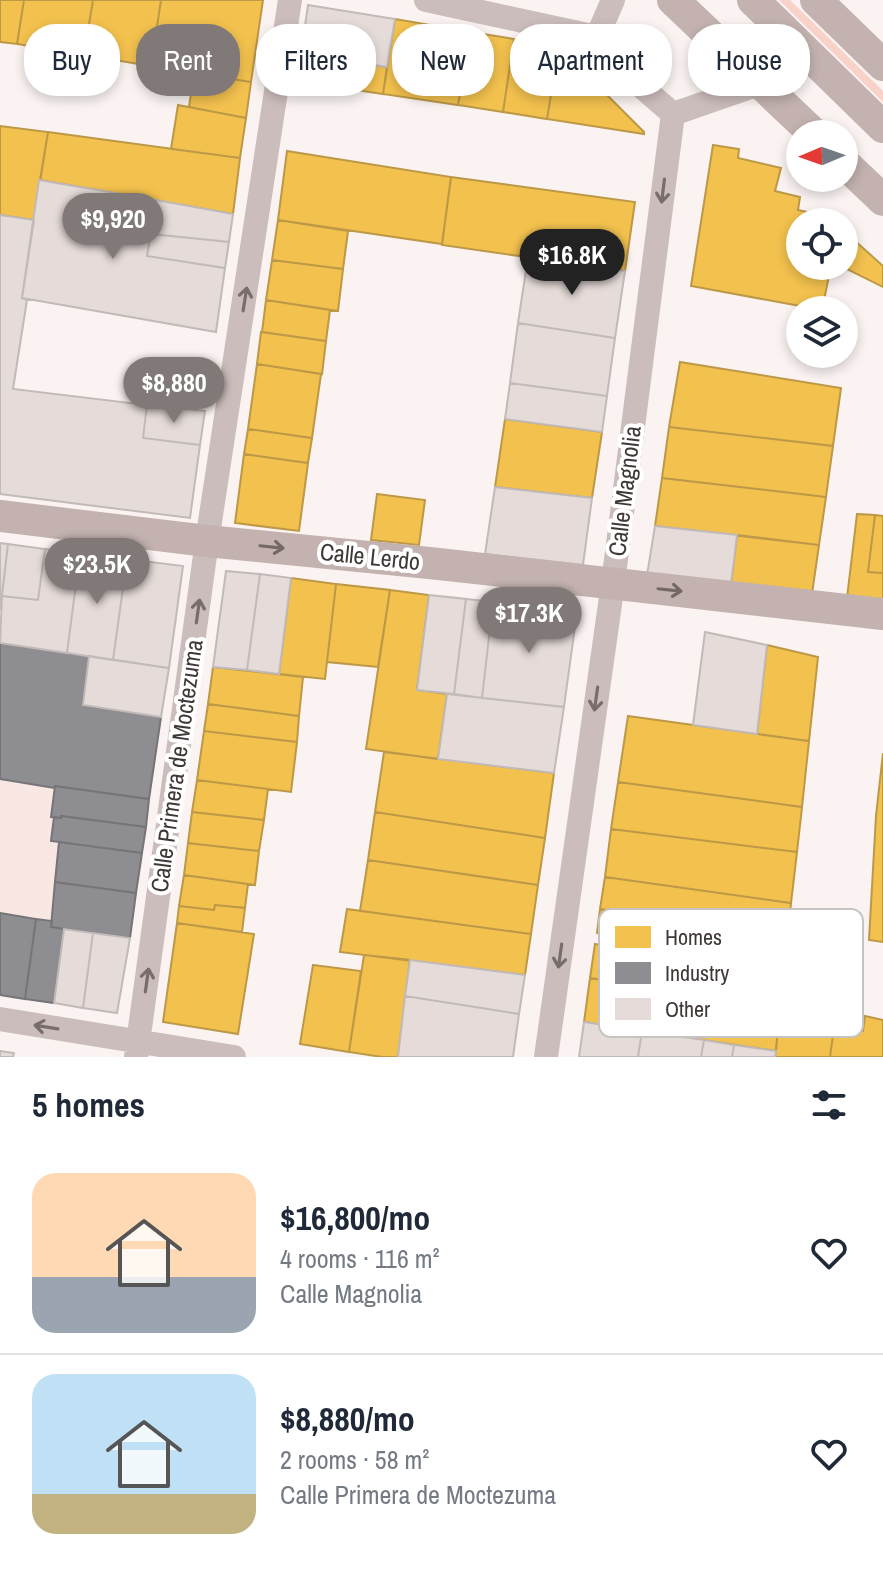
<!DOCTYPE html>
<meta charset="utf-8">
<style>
body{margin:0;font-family:"Archivo Narrow",sans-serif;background:#f2f2f3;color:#1f2937;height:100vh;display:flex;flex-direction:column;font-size:30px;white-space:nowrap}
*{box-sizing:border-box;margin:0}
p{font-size:26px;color:#747a83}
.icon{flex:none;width:44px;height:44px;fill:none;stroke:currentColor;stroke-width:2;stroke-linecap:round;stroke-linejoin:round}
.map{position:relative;height:1057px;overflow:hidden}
.panel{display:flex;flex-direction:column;background:#fff;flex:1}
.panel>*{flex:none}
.top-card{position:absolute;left:24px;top:24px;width:836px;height:72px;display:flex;gap:16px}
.needle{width:52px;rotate:268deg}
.fabs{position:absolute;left:786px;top:120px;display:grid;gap:16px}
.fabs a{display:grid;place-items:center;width:72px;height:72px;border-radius:50%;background:#fff;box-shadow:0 4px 12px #0003;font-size:40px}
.price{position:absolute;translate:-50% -68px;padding:0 18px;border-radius:28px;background:#807978;color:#fff;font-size:26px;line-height:52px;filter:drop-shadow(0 2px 4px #0008)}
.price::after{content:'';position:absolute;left:50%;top:48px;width:24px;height:18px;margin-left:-12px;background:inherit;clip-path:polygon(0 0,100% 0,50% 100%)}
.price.selected{background:#222;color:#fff}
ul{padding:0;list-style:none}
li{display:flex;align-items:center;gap:24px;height:200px;padding:0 32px}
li+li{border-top:2px solid #e0e1e3}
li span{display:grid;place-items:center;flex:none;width:224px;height:160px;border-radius:24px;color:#555}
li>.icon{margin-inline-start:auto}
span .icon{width:96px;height:96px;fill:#fffc;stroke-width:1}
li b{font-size:34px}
h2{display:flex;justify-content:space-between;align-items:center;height:96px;padding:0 32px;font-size:34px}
.pill{padding:0 28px;border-radius:32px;background:#fff;box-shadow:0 4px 12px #0003;font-size:28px;line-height:72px}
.pill.selected{background:#807978;color:#fff}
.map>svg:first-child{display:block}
.built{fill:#f9e7e3}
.green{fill:#f8d1c9}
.homes{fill:#f2c14e;stroke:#bc9847;stroke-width:2}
.industry{fill:#8d8d92;stroke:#767477;stroke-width:2}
.building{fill:#e5dbd8;stroke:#c1bab9;stroke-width:2}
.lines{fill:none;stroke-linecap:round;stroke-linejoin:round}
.street{stroke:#cbbdbb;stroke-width:24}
.secondary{stroke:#c3b2af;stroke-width:32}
.oneway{stroke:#776d6c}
.oneway2{stroke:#746967}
.labels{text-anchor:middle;stroke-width:8;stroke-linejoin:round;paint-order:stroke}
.street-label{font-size:24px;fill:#3f3837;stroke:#fff}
.key{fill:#fff;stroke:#c5c3c3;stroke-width:2}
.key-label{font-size:22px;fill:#3f3837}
</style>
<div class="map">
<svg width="883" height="1057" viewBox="0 0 883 1057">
<rect width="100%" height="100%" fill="#faf3f1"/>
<!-- built -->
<path class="built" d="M0 779 54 788 51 840 59 842 52 921 0 913Z"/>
<!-- green -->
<path class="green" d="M779 0H790L883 91V102Z"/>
<!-- homes -->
<path class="homes" d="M0 0H24L17 44 0 42Z
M24 0H93L84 55 17 44Z
M93 0H161L151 66 84 55Z
M161 0H263L251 82 151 66Z
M395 19 471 32 458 105 383 94Z
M471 32 514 39 503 112 458 105Z
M514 39 559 47 547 119 503 112Z
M559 47 644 132V134L547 119Z
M301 54 387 67 383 94 297 81Z
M194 73 251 82 246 118 189 107Z
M178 105 246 118 240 158 171 149Z
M0 126 48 132 34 220 0 215Z
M48 132 240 158 233 214 40 180Z
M713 145 739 149 738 158 781 168 775 191 800 197 798 210 829 217 834 222H800V266H831L822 310 691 286Z
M287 151 451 177 442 244 278 220Z
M451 177 635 202 625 271 442 245Z
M278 220 348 231 343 269 272 260Z
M844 231 883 266V287L841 266H844Z
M272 260 343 269 338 311 266 300Z
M266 300 330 310 326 341 262 332Z
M261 332 326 341 322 374 257 364Z
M680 362 841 388 833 446 669 427Z
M257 364 321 374 312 438 248 429Z
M505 419 602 432 592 498 495 487Z
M669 427 833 446 826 497 662 478Z
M248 429 312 438 308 463 244 454Z
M244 454 308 463 299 531 235 523Z
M662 478 826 497 819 545 655 526Z
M377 494 425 500 419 545 371 540Z
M857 514 875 515 868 572 883 573V603L847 598Z
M875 515 883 516V573L868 572Z
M737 535 819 545 812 594 731 584Z
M291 578 336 584 325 679 279 674Z
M336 584 390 590 378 667 327 662Z
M390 590 429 595 417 690 447 694 438 759 366 749Z
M767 645 818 657 809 741 757 734Z
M213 667 303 677 299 716 208 704Z
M208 704 299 716 297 742 204 731Z
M628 716 809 741 802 807 618 782Z
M204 731 297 742 291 792 197 780Z
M384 752 554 773 545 838 375 812Z
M883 753V942L869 940 876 816Z
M197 780 268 789 264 820 192 812Z
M618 782 802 807 797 852 611 829Z
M192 812 264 820 259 851 188 843Z
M375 812 545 838 538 885 368 860Z
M611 829 797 852 791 903 605 877Z
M188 843 259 851 255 885 184 875Z
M368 860 538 885 531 934 360 911Z
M184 875 248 884 245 908 215 905 214 910 179 906Z
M605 877 791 903 788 934 600 909Z
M215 905 245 908 242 932 177 923 179 906 214 910Z
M347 909 531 934 525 975 340 952Z
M600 909 788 934 786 960 597 933Z
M177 923 254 934 238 1034 163 1022Z
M595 944 784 972 780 1008 590 978Z
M364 955 410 960 398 1057H382L349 1052Z
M313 965 361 971 349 1052 300 1044Z
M590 978 780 1008 776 1051 584 1022Z
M865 1016 883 1020V1057H830L834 1028 863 1031Z
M779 1021 834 1028 830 1057H775Z"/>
<!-- industry -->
<path class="industry" d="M0 643 89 656 83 705 161 717 149 799 55 786 54 788 0 779Z
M55 786 149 799 146 827 61 816V818L51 817Z
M61 816 146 827 142 853 51 841 54 817 61 818Z
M59 842 142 853 136 893 55 882Z
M55 882 136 893 130 938 51 927Z
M0 913 36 919 25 999 0 995Z
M36 919 52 921 51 927 64 929 54 1003 25 999Z"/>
<!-- building -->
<path class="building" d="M308 5 395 19 387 67 301 54Z
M39 180 156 200 147 256 225 268 216 332 22 298Z
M156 200 233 214 229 242 151 234Z
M0 215 34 220 22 298 27 300 13 389 147 405 143 438 200 445 190 518 0 494Z
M151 234 229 242 225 268 147 256Z
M528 257 625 271 615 338 518 323Z
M518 323 615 338 607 396 510 383Z
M510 383 607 396 602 432 505 419Z
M147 405 205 411 200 445 143 438Z
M495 487 592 498 583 565 485 554Z
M655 526 737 535 731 584 647 575Z
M0 543 8 544 0 610Z
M8 544 45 549 38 600 2 596Z
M45 549 80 553 67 653 0 643 2 596 38 600Z
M80 553 127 559 113 660 67 653Z
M127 559 183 566 169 668 113 660Z
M226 571 260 574 247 670 213 667Z
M260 574 291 578 279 674 247 670Z
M429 595 466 599 454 694 417 690Z
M466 599 493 602 482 698 454 694Z
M493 602 577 612 564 707 482 698Z
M705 632 767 645 757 734 693 725Z
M89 656 169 668 161 717 83 705Z
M447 694 564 707 554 773 438 759Z
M64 929 93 933 83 1008 54 1003Z
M93 933 130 938 117 1013 83 1008Z
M410 960 525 975 519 1014 405 996Z
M405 996 519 1014 513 1057H398Z
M584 1022 642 1031 638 1057H579Z
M642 1031 704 1040 701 1057H638Z
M704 1040 734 1045 732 1057H701Z
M734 1045 776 1051 775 1057H732Z
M0 1051 14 1053 13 1057H0Z"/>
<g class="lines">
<!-- street -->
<path class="street" d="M426 0 597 37
M597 37 635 81 673 114
M597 37 613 0
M673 114 762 83
M0 1019 234 1057
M136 1057 207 541 290 0
M546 1057 613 583 673 114"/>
<!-- secondary -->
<path class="secondary" d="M673 0 814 134
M753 0 883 127
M816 0 883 65
M844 163 883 200
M0 516 207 541 439 564 883 614"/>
</g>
<!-- one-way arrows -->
<defs><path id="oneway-shaft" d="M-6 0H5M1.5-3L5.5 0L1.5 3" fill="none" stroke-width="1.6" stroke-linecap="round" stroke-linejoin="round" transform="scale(2)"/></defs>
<g class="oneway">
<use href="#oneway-shaft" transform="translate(663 191) rotate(97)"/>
<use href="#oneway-shaft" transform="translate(245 299) rotate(-81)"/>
<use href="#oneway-shaft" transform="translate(198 611) rotate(-82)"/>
<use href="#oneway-shaft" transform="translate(596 699) rotate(98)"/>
<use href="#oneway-shaft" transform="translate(560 956) rotate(98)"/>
<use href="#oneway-shaft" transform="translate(147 980) rotate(-82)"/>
<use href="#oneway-shaft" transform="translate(46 1027) rotate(-171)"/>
</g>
<g class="oneway2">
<use href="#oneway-shaft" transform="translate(272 547) rotate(6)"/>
<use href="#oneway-shaft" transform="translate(670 590) rotate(6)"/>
</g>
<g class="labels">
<!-- street labels -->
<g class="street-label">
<text transform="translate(625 491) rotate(-83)" y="8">Calle Magnolia</text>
<text transform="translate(370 557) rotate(6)" y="8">Calle Lerdo</text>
<text transform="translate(177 766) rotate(-82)" y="8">Calle Primera de Moctezuma</text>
</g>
</g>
<!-- legend -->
<rect x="599" y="909" width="264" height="128" rx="12" class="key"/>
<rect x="615" y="926" width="36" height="22" fill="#f2c14e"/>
<rect x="615" y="962" width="36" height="22" fill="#8d8d92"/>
<rect x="615" y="998" width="36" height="22" fill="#e5dbd8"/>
<g class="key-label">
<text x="665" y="945">Homes</text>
<text x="665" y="981">Industry</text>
<text x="665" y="1017">Other</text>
</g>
</svg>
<div class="fabs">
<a><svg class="needle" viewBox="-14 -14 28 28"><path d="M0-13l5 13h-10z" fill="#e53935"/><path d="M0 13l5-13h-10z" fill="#747a83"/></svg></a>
<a><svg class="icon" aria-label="locate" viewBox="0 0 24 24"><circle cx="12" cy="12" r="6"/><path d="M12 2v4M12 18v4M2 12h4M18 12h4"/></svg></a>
<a><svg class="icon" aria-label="layers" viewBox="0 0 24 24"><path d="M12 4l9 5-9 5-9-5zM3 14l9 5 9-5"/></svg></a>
</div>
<b class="price" style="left:113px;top:261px">$9,920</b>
<b class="price selected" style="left:572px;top:297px">$16.8K</b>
<b class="price" style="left:174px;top:425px">$8,880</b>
<b class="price" style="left:97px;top:606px">$23.5K</b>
<b class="price" style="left:529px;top:655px">$17.3K</b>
<div class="top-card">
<a class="pill">Buy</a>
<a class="pill selected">Rent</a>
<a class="pill">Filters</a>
<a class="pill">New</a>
<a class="pill">Apartment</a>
<a class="pill">House</a>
</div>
</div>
<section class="panel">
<h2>5 homes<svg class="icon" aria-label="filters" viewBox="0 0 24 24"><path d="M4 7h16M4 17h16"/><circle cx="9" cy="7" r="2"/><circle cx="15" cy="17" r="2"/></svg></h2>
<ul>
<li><span style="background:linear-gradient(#ffd9b3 65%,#9aa5b1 0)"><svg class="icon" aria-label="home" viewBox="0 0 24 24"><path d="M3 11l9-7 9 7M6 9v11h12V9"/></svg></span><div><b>$16,800/mo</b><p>4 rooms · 116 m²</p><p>Calle Magnolia</p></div><svg class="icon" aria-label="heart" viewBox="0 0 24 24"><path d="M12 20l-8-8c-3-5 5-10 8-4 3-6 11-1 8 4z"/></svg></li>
<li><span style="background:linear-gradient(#bfe0f5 75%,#c2b280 0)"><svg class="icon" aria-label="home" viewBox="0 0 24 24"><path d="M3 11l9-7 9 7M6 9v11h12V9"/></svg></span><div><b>$8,880/mo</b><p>2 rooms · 58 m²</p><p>Calle Primera de Moctezuma</p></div><svg class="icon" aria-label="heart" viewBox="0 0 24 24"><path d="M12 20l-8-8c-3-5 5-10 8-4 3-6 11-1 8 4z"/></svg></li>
</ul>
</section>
